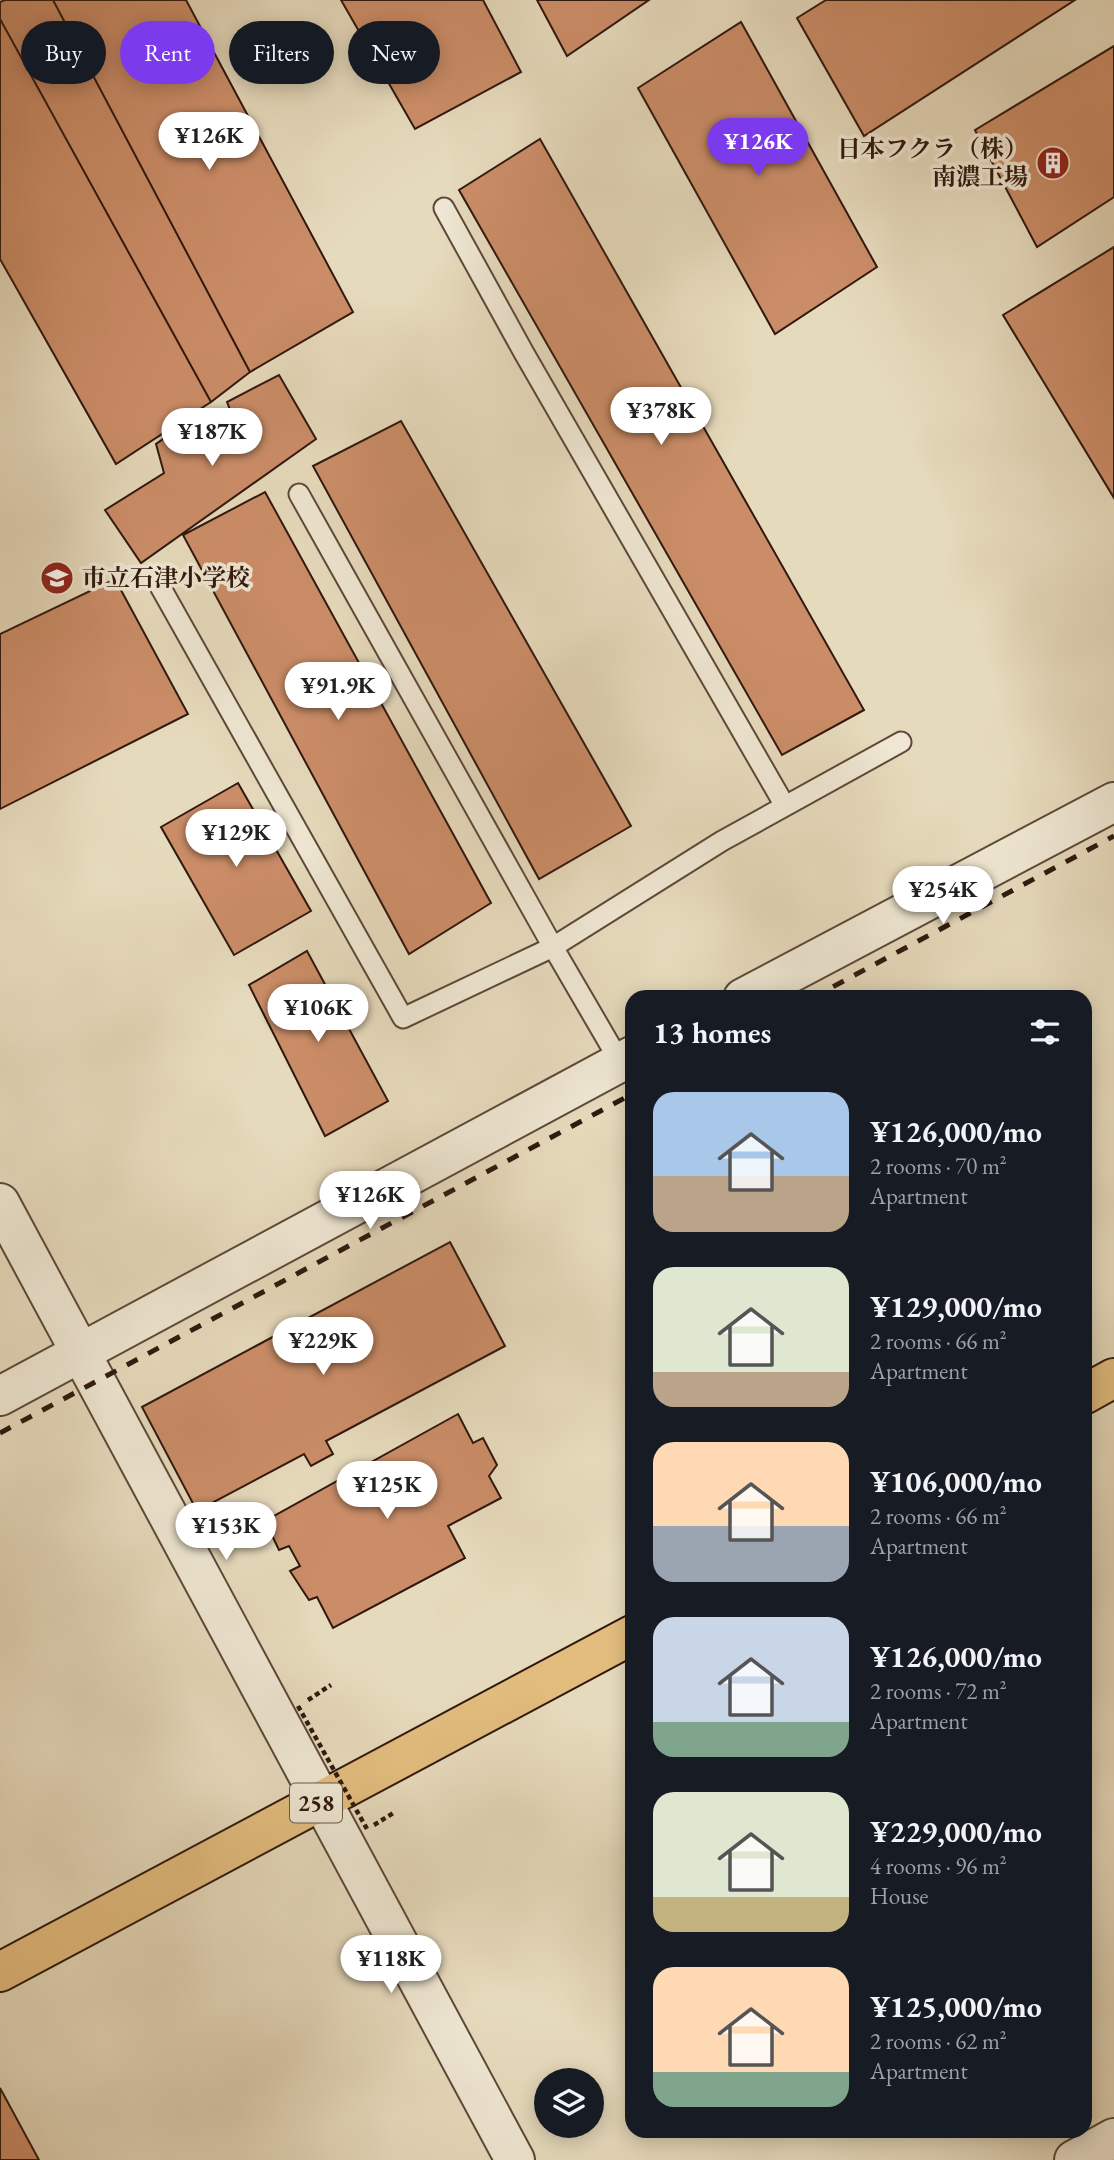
<!DOCTYPE html>
<meta charset="utf-8">
<style>
body{margin:0;font-family:"EB Garamond","Noto Serif JP",serif;background:#20242c;color:#f1f3f6;height:100vh;display:flex;flex-direction:column;font-size:26px;white-space:nowrap}
*{box-sizing:border-box;margin:0}
p{font-size:23px;color:#9ea1a6}
.icon{flex:none;width:38px;height:38px;fill:none;stroke:currentColor;stroke-width:2;stroke-linecap:round;stroke-linejoin:round}
.map{position:relative;flex:1;overflow:hidden}
.details{position:absolute;left:625px;top:990px;width:467px;height:1148px;display:flex;flex-direction:column;background:#171b24;border-radius:21px;box-shadow:0 4px 18px #0003}
.details>*{flex:none}
.guide{position:absolute;left:21px;top:21px;width:499px;height:63px;display:flex;gap:14px}
.controls{position:absolute;left:534px;top:2068px;display:grid;gap:14px}
.controls a{display:grid;place-items:center;width:70px;height:70px;border-radius:50%;background:#171b24;box-shadow:0 4px 18px #0003;font-size:35px}
.price{position:absolute;translate:-50% -60px;padding:0 16px;border-radius:24px;background:#fff;color:#222;font-size:23px;line-height:46px;filter:drop-shadow(0 2px 4px #0008)}
.price::after{content:'';position:absolute;left:50%;top:42px;width:21px;height:16px;margin-left:-10px;background:inherit;clip-path:polygon(0 0,100% 0,50% 100%)}
.price.selected{background:#7c3aed;color:#fff}
ul{padding:0;list-style:none}
li{display:flex;align-items:center;gap:21px;height:175px;padding:0 28px}
li span{display:grid;place-items:center;flex:none;width:196px;height:140px;border-radius:21px;color:#555}
li>.icon{margin-inline-start:auto}
span .icon{width:84px;height:84px;fill:#fffc;stroke-width:1}
li b{font-size:30px}
h2{display:flex;justify-content:space-between;align-items:center;height:84px;padding:0 28px;font-size:30px}
.chip{padding:0 24px;border-radius:32px;background:#171b24;box-shadow:0 4px 18px #0003;font-size:24px;line-height:63px}
.chip.selected{background:#7c3aed;color:#fff}
.map>svg:first-child{display:block}
.building{fill:#cb8d68;stroke:#2f180e;stroke-width:2}
.lines{fill:none;stroke-linecap:round;stroke-linejoin:round}
.lane-casing{stroke:#5d483a;stroke-width:23}
.street-casing{stroke:#5d483a;stroke-width:42}
.highway-casing{stroke:#2f180e;stroke-width:42}
.path{stroke:#2f180e;stroke-width:4.5;stroke-dasharray:5 3.5;stroke-linecap:butt}
.lane{stroke:#efe7d3;stroke-width:19}
.street{stroke:#efe7d3;stroke-width:38}
.highway{stroke:#e3bd7e;stroke-width:38}
.rail{stroke:#2f180e;stroke-width:5;stroke-dasharray:12 12;stroke-linecap:butt}
.path-bridge{stroke:#2f180e;stroke-width:4.5;stroke-dasharray:5 3.5;stroke-linecap:butt}
.labels{text-anchor:middle;stroke-width:7;stroke-linejoin:round;paint-order:stroke}
.shield{fill:#efe7d3;stroke:#695649;stroke-width:2}
.shield-label{font-size:23px;font-weight:bold;fill:#2f180e}
.poi-label{font-size:24px;font-weight:bold;fill:#2f180e;stroke:#efe7d3;text-anchor:end}
</style>
<div class="map">
<svg width="1114" height="2160" viewBox="0 0 1114 2160">
<rect width="100%" height="100%" fill="#e6dabc"/>
<filter id="stains"><feTurbulence type="fractalNoise" baseFrequency=".00286" numOctaves="4"/><feColorMatrix values="0 0 0 0 .2 0 0 0 0 .09 0 0 0 0 .02 0 0 0 .5 -.17"/></filter>
<radialGradient id="worn" r=".72"><stop offset=".6" stop-color="#630" stop-opacity="0"/><stop offset="1" stop-color="#630" stop-opacity=".3"/></radialGradient>
<!-- building -->
<path class="building" d="M5 0H53L250 372 211 402 0 19V2Z
M53 0H186L353 312 250 372Z
M341 0H483L521 72 415 129Z
M537 0H649L567 56Z
M826 0H1075L864 136 797 18Z
M0 19 211 402 116 464 0 259Z
M741 22 877 267 775 334 638 88Z
M1114 46V197L1037 247 975 130Z
M540 139 864 710 782 755 459 190Z
M1114 247V498L1003 315Z
M279 375 316 439 141 563 105 510 164 473 156 444 188 422 202 441 235 422 227 402Z
M401 421 631 826 539 879 313 466Z
M265 492 491 903 409 954 183 535Z
M115 579 188 714 0 809V634Z
M238 783 311 911 234 955 161 827Z
M307 951 388 1101 325 1136 249 985Z
M450 1242 505 1346 326 1441 333 1454 311 1466 304 1454 197 1511 142 1407Z
M458 1414 473 1443 483 1438 497 1465 489 1476 501 1498 448 1526 465 1558 333 1628 317 1597 309 1600 290 1571 300 1566 289 1546 279 1550 265 1521Z
M0 2088 39 2160H0Z"/>
<g class="lines">
<defs>
<path id="lane" d="M444 208 524 353 785 806
M157 581 403 1018 553 947 299 494
M620 1062 553 947 722 841 901 742"/>
<path id="street" d="M743 998 1114 802
M0 1203 515 2160
M0 1396 632 1056
M1074 2160 1114 2138"/>
<path id="highway" d="M1085 1394 1114 1378
M0 1972 632 1635"/>
</defs>
<!-- lane casing -->
<use href="#lane" class="lane-casing"/>
<!-- street casing -->
<use href="#street" class="street-casing"/>
<!-- highway casing -->
<use href="#highway" class="highway-casing"/>
<!-- path -->
<path class="path" d="M308 1700 331 1685
M374 1825 395 1812"/>
<!-- lane -->
<use href="#lane" class="lane"/>
<!-- street -->
<use href="#street" class="street"/>
<!-- highway -->
<use href="#highway" class="highway"/>
<!-- rail -->
<path class="rail" d="M812 998 1114 836
M0 1433 632 1094"/>
<!-- path-bridge -->
<path class="path-bridge" d="M298 1706 367 1829"/>
</g>
<!-- icons -->
<defs>
<symbol id="building-disc" viewBox="-11 -11 22 22"><circle r="9.5" fill="#8f2418" stroke="#efe7d3"/><path d="M-4-6H4V6H1V3H-1V6H-4ZM-2.5-4.3h1.7v1.8h-1.7ZM.8-4.3h1.7v1.8H.8ZM-2.5-1h1.7V.8h-1.7ZM.8-1h1.7V.8H.8Z" fill="#fff"/></symbol>
<symbol id="school-disc" viewBox="-11 -11 22 22"><circle r="9.5" fill="#8f2418" stroke="#efe7d3"/><path d="M0-5L7-2L0 1L-7-2ZM-4 1L0 2.5L4 1V4Q0 6-4 4Z" fill="#fff"/></symbol>
</defs>
<g fill-rule="evenodd">
<use href="#building-disc" x="1034" y="144" width="38" height="38"/>
<use href="#school-disc" x="38" y="559" width="38" height="38"/>
</g>
<g class="labels">
<!-- shield labels -->
<rect class="shield" x="290" y="1783.5" width="52" height="39" rx="5"/>
<g class="shield-label">
<text x="316" y="1811">258</text>
</g>
<!-- poi labels -->
<g class="poi-label">
<text x="1028" y="157">日本フクラ（株）<tspan x="1028" dy="28">南濃工場</tspan></text>
<text x="82" y="586" text-anchor="start">市立石津小学校</text>
</g>
</g>
<rect width="100%" height="100%" filter="url(#stains)"/>
<rect width="100%" height="100%" fill="url(#worn)"/>
</svg>
<div class="controls">
<a><svg class="icon" aria-label="layers" viewBox="0 0 24 24"><path d="M12 4l9 5-9 5-9-5zM3 14l9 5 9-5"/></svg></a>
</div>
<b class="price" style="left:209px;top:172px">¥126K</b>
<b class="price selected" style="left:758px;top:178px">¥126K</b>
<b class="price" style="left:661px;top:447px">¥378K</b>
<b class="price" style="left:212px;top:468px">¥187K</b>
<b class="price" style="left:338px;top:722px">¥91.9K</b>
<b class="price" style="left:236px;top:869px">¥129K</b>
<b class="price" style="left:943px;top:926px">¥254K</b>
<b class="price" style="left:318px;top:1044px">¥106K</b>
<b class="price" style="left:370px;top:1231px">¥126K</b>
<b class="price" style="left:323px;top:1377px">¥229K</b>
<b class="price" style="left:387px;top:1521px">¥125K</b>
<b class="price" style="left:226px;top:1562px">¥153K</b>
<b class="price" style="left:391px;top:1995px">¥118K</b>
<div class="guide">
<a class="chip">Buy</a>
<a class="chip selected">Rent</a>
<a class="chip">Filters</a>
<a class="chip">New</a>
</div>
<section class="details">
<h2>13 homes<svg class="icon" aria-label="filters" viewBox="0 0 24 24"><path d="M4 7h16M4 17h16"/><circle cx="9" cy="7" r="2"/><circle cx="15" cy="17" r="2"/></svg></h2>
<ul>
<li><span style="background:linear-gradient(#a9c7e8 60%,#b9a48a 0)"><svg class="icon" aria-label="home" viewBox="0 0 24 24"><path d="M3 11l9-7 9 7M6 9v11h12V9"/></svg></span><div><b>¥126,000/mo</b><p>2 rooms · 70 m²</p><p>Apartment</p></div></li>
<li><span style="background:linear-gradient(#dfe7d0 75%,#b9a48a 0)"><svg class="icon" aria-label="home" viewBox="0 0 24 24"><path d="M3 11l9-7 9 7M6 9v11h12V9"/></svg></span><div><b>¥129,000/mo</b><p>2 rooms · 66 m²</p><p>Apartment</p></div></li>
<li><span style="background:linear-gradient(#ffd9b3 60%,#9aa5b1 0)"><svg class="icon" aria-label="home" viewBox="0 0 24 24"><path d="M3 11l9-7 9 7M6 9v11h12V9"/></svg></span><div><b>¥106,000/mo</b><p>2 rooms · 66 m²</p><p>Apartment</p></div></li>
<li><span style="background:linear-gradient(#c9d6e8 75%,#7fa58c 0)"><svg class="icon" aria-label="home" viewBox="0 0 24 24"><path d="M3 11l9-7 9 7M6 9v11h12V9"/></svg></span><div><b>¥126,000/mo</b><p>2 rooms · 72 m²</p><p>Apartment</p></div></li>
<li><span style="background:linear-gradient(#dfe7d0 75%,#c2b280 0)"><svg class="icon" aria-label="home" viewBox="0 0 24 24"><path d="M3 11l9-7 9 7M6 9v11h12V9"/></svg></span><div><b>¥229,000/mo</b><p>4 rooms · 96 m²</p><p>House</p></div></li>
<li><span style="background:linear-gradient(#ffd9b3 75%,#7fa58c 0)"><svg class="icon" aria-label="home" viewBox="0 0 24 24"><path d="M3 11l9-7 9 7M6 9v11h12V9"/></svg></span><div><b>¥125,000/mo</b><p>2 rooms · 62 m²</p><p>Apartment</p></div></li>
</ul>
</section>
</div>
